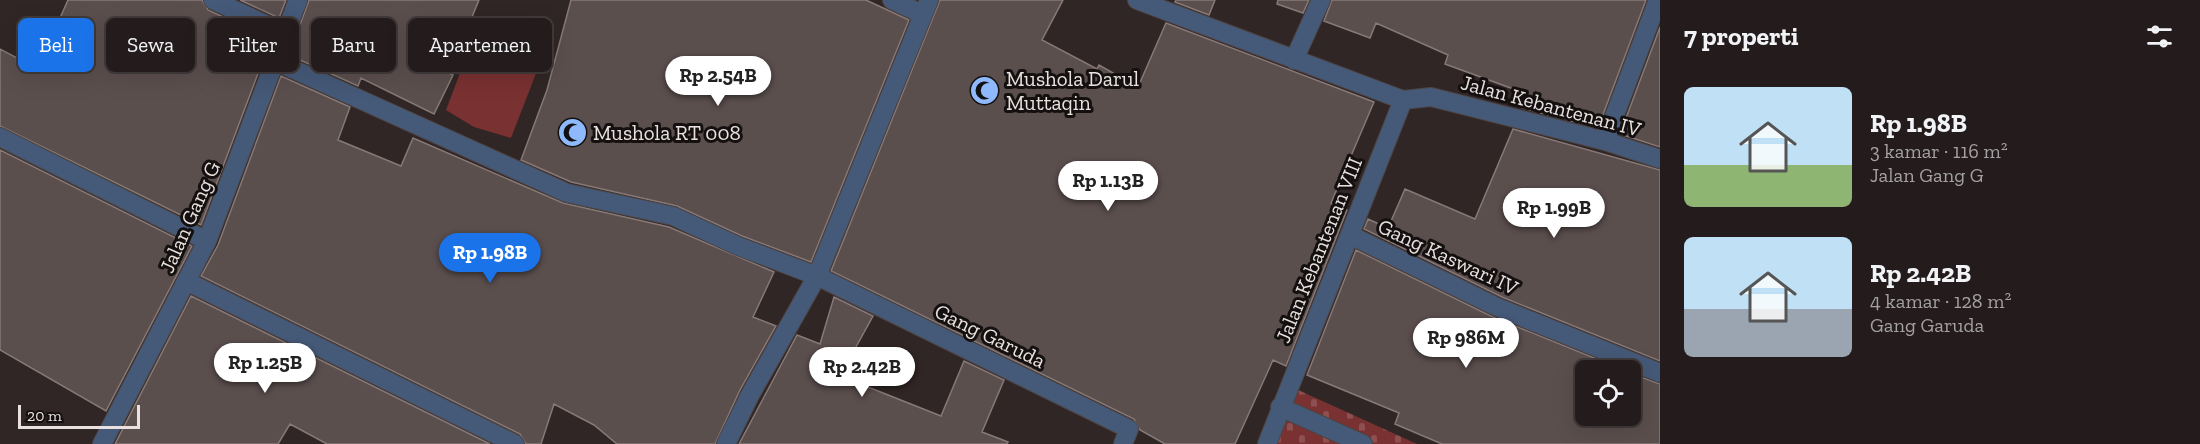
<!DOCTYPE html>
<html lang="id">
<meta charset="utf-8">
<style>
body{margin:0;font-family:"Zilla Slab",serif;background:#302929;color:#f1f3f6;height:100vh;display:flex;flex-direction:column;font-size:22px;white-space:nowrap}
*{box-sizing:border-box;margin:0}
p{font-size:20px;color:#a3a1a3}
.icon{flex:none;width:33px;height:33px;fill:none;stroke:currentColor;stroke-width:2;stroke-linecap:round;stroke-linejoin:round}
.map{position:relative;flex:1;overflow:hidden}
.side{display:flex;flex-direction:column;background:#241c1c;width:540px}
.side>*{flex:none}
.hud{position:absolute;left:18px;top:18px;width:570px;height:54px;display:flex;gap:12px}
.fabs{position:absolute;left:1575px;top:360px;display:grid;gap:12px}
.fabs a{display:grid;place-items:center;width:66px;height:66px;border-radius:9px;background:#241c1c;box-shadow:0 6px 24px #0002,0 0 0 2px #413a3b;font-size:30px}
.scale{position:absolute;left:18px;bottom:15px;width:122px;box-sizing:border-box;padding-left:6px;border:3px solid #e8e1e0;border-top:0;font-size:16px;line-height:21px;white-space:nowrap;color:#e8e1e0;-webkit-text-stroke:4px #151010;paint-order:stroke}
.price{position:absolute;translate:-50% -51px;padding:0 14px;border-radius:21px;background:#fff;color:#222;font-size:20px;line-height:39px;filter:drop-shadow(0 2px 3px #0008)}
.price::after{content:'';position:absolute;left:50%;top:36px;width:18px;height:14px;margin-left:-9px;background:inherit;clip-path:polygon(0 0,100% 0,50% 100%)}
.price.active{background:#1a73e8;color:#fff}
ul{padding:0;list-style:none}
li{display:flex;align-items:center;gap:18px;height:150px;padding:0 24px}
li span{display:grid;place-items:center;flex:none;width:168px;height:120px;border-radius:9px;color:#555}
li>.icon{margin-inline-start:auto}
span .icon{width:72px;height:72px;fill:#fffc;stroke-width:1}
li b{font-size:26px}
h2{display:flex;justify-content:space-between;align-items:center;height:72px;padding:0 24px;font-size:26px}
.chip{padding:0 21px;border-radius:9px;background:#241c1c;box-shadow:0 6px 24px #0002,0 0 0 2px #413a3b;font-size:21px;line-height:54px}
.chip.active{background:#1a73e8;color:#fff}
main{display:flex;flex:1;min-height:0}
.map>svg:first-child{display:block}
.cemetery{fill:url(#cemetery-stones)}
.park{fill:#7a3131}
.building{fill:#5b4f4e;stroke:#867978;stroke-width:1.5}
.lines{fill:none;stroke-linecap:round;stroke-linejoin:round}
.minor-casing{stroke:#4d4443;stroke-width:20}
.minor{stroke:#455978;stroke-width:18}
.labels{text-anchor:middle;stroke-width:6;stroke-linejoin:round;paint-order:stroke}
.poi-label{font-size:21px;fill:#e8e1e0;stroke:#151010;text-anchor:start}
.street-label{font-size:21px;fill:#e8e1e0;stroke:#151010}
</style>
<main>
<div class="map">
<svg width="1660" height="444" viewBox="0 0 1660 444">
<defs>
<pattern id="cemetery-stones" width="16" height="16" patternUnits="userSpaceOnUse" patternTransform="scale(1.5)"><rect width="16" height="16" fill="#7a3131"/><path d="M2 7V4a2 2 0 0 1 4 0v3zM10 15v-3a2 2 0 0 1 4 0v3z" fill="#8d4f4f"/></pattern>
</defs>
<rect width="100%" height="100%" fill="#302625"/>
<!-- cemetery -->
<path class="cemetery" d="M1296 389 1417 444H1276Z"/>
<!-- park -->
<path class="park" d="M480 20 547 45 511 138 474 127 446 110Z"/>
<!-- building -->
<path class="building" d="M68 0H202L208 10 271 39 201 225 0 126V49L34 67 38 59 41 61Z
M240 0H286L279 18Z
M309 0H479L449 73 453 75 434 114 361 78 358 86 289 55Z
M571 0H866L909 20 811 262 742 236 677 206 571 182 521 160 547 90Z
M940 0H1063L1042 40 1097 69 1099 65 1138 87 1166 23 1374 102 1331 203 1347 210 1286 366 1273 360 1235 444H1165L1140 430 1134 419 831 271Z
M1176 0H1215L1209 15 1175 2Z
M1278 0H1309L1303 13 1277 4Z
M1332 0H1646L1598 128 1522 108 1527 94 1445 64 1448 55 1376 23 1370 38 1324 21Z
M1660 27V147L1620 134Z
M281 76 350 107 338 140 401 166 413 138 563 203 669 227 774 272 753 317 776 326 740 390 715 444H617L594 425 554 404 541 444H526L520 434 201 276 218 245Z
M1513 129 1660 170V361L1502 297 1364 229 1368 219 1388 228 1405 189 1475 219Z
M0 150 192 246 106 411 0 350Z
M1356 250 1493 317 1624 370H1586V416H1630V373L1660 384V444H1442L1395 424 1399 413 1307 375Z
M191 296 490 444H327L290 424 278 444H115Z
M834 297 873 316 851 356 869 363 858 383 941 416 964 361 1004 380 982 432 1008 442 1007 444H739L797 335 820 344Z"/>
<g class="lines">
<defs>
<path id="minor" d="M213 0 284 33
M892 0 922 14
M1137 0 1403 100
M1294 60 1321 0
M275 61 567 193 673 216 738 246 817 276 1129 429 1123 444
M0 137 207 241
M1605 141 1658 0
M1350 235 1497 307 1660 373
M186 281 515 444
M1280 407 1363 444
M102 444 207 241 298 0
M726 444 750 395 817 276 929 0
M1267 444 1403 100 1431 97 1605 141 1660 159"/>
</defs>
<!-- minor casing -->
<use href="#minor" class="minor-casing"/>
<!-- minor -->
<use href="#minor" class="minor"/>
</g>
<!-- icons -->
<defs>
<symbol id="mosque-disc" viewBox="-11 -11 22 22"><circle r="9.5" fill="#8eb9fc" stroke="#151010"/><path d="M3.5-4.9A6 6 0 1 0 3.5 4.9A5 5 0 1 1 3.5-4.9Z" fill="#111"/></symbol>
</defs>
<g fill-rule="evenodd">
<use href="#mosque-disc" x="968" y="74" width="33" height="33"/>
<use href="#mosque-disc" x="556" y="116" width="33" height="33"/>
</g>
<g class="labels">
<!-- poi labels -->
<g class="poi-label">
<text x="1006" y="86">Mushola Darul<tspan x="1006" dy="24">Muttaqin</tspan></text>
<text x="593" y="140">Mushola RT 008</text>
</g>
<!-- street labels -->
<g class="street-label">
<text transform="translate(1551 106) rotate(15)" y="7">Jalan Kebantenan IV</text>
<text transform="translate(190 217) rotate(-66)" y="7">Jalan Gang G</text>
<text transform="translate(1319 250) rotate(-68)" y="7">Jalan Kebantenan VIII</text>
<text transform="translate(1448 257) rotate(25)" y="7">Gang Kaswari IV</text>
<text transform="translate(990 336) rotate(26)" y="7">Gang Garuda</text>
</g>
</g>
</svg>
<div class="fabs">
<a><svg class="icon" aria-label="locate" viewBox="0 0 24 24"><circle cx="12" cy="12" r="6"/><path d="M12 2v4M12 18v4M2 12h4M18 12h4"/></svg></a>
</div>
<div class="scale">20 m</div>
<b class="price" style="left:718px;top:107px">Rp 2.54B</b>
<b class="price" style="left:1108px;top:212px">Rp 1.13B</b>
<b class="price" style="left:1554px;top:239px">Rp 1.99B</b>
<b class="price active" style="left:490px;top:284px">Rp 1.98B</b>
<b class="price" style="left:1466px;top:369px">Rp 986M</b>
<b class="price" style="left:265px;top:394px">Rp 1.25B</b>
<b class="price" style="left:862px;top:398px">Rp 2.42B</b>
<div class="hud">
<a class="chip active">Beli</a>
<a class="chip">Sewa</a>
<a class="chip">Filter</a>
<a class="chip">Baru</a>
<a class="chip">Apartemen</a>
</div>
</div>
<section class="side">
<h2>7 properti<svg class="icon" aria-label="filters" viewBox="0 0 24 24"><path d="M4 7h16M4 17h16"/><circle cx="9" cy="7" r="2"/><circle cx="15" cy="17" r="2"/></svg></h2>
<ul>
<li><span style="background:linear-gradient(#bfe0f5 65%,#8fb573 0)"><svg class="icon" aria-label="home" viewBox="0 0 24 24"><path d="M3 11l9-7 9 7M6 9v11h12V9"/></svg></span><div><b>Rp 1.98B</b><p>3 kamar · 116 m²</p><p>Jalan Gang G</p></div></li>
<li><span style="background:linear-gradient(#bfe0f5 60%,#9aa5b1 0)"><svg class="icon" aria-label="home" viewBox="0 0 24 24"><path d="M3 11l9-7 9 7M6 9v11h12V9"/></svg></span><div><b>Rp 2.42B</b><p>4 kamar · 128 m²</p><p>Gang Garuda</p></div></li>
</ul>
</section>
</main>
